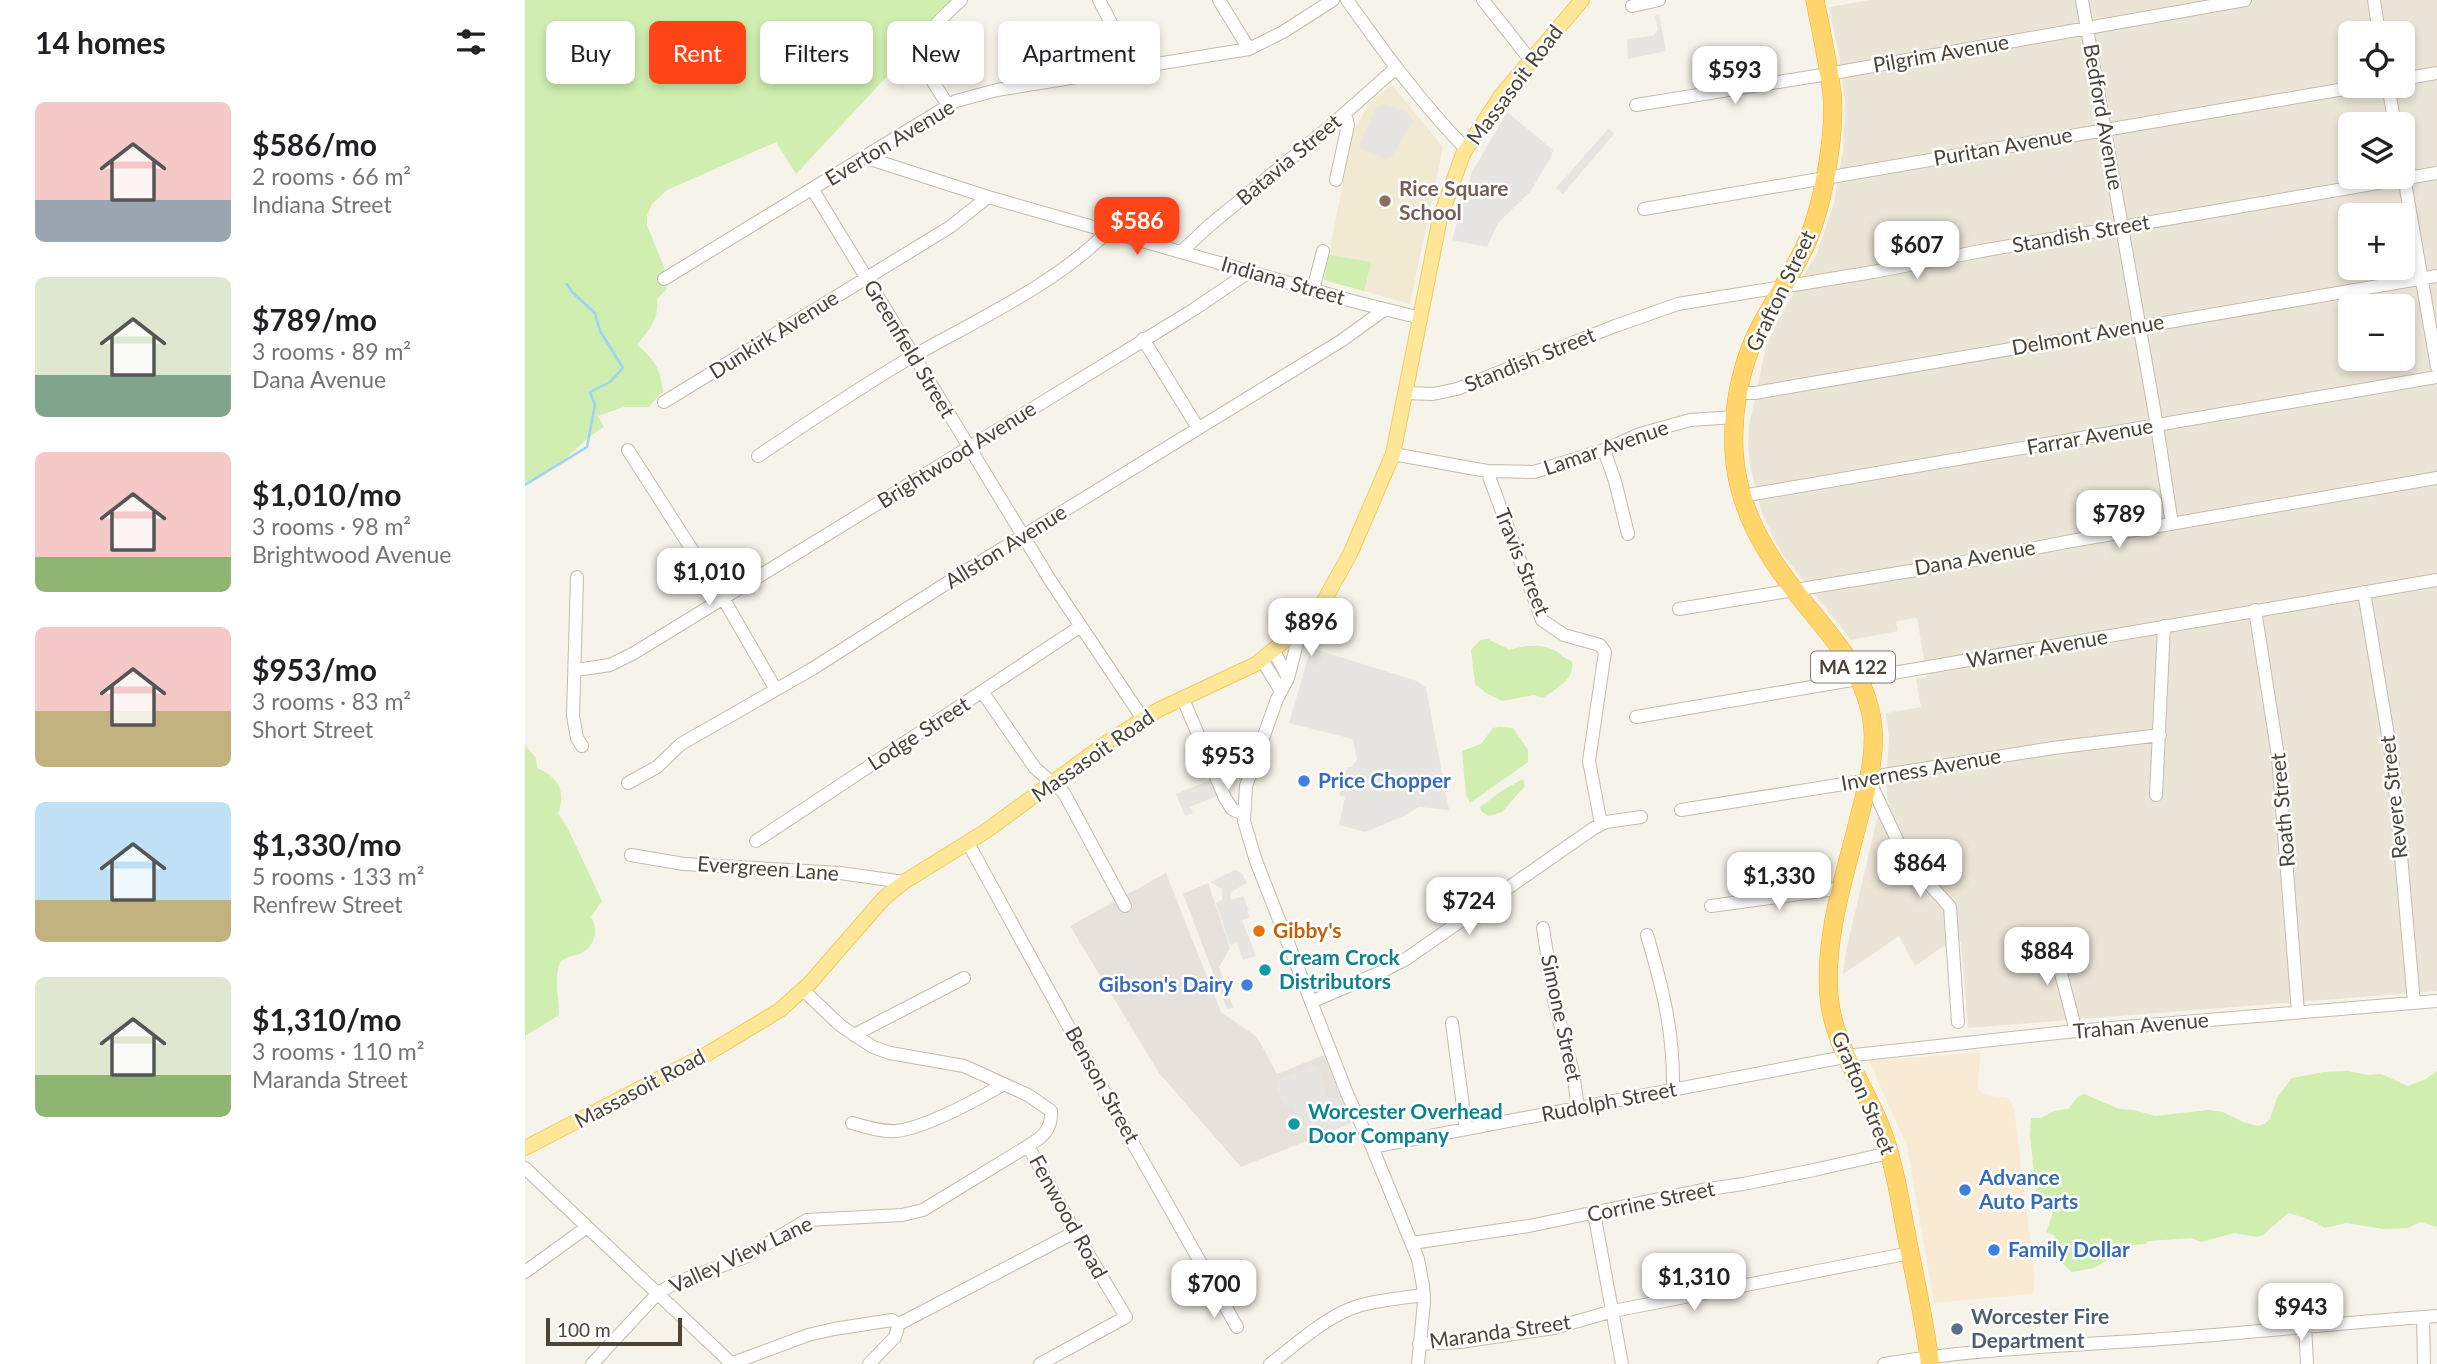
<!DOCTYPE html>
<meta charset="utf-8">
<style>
body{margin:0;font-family:Lato,sans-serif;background:#f2f2f2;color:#202124;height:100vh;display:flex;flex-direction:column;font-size:26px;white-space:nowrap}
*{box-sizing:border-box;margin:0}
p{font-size:23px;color:#757577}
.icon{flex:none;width:38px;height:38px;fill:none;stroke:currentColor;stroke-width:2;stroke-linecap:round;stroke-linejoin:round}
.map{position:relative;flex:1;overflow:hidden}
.drawer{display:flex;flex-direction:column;background:#fff;width:525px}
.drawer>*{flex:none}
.banner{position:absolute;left:21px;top:21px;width:665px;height:63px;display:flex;gap:14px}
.fabs{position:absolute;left:1813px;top:21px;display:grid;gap:14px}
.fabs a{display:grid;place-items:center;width:77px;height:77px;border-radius:10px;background:#fff;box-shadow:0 4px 10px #0003;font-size:35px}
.scale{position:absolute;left:21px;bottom:18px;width:136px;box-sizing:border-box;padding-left:7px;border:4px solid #4b4437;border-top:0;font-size:19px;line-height:24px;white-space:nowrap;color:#4b4437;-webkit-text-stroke:5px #fff;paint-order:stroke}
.price{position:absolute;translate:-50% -60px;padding:0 16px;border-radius:14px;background:#fff;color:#222;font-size:23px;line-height:46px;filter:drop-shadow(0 2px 4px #0008)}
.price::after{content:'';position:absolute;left:50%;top:42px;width:21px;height:16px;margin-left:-10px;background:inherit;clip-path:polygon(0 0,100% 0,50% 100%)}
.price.on{background:#ff4518;color:#fff}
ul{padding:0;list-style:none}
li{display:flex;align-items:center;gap:21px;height:175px;padding:0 35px}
li span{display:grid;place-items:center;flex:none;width:196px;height:140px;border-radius:10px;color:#555}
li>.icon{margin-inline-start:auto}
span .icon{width:84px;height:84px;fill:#fffc;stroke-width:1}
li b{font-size:30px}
h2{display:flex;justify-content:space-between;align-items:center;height:84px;padding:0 35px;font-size:30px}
.chip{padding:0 24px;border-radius:10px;background:#fff;box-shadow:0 4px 10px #0003;font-size:24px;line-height:63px}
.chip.on{background:#ff4518;color:#fff}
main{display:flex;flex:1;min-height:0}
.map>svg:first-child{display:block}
.residential{fill:#ebe5d7;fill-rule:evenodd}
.commercial{fill:#f9ebd3}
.industrial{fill:#e6e2db}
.education{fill:#f1e9d2}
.green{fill:#cfeeaf}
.parking{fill:#e7e5e1}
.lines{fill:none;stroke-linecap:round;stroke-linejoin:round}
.stream{stroke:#a1d0f8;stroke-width:2.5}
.minor-casing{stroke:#c3bcab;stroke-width:14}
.major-casing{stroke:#f1cb5d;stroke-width:16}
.highway-casing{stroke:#eeaf2c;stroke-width:19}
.minor{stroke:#fff;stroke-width:12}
.major{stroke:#ffe79a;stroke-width:14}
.highway{stroke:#ffd56c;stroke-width:18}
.education-dot{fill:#8d6e63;stroke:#fff;stroke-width:2.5}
.shop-dot{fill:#3f7fe0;stroke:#fff;stroke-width:2.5}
.food-dot{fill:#e8710a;stroke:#fff;stroke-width:2.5}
.culture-dot{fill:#0f9aa8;stroke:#fff;stroke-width:2.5}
.service-dot{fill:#5c6f8a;stroke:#fff;stroke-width:2.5}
.labels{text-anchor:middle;stroke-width:5;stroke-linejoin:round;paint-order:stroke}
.shield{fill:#fff;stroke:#817c73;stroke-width:2}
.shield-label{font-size:19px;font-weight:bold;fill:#4b4437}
.street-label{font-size:21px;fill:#4b4437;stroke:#fff}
.education-label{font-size:21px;font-weight:bold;fill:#785e54;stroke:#fff;text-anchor:start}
.shop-label{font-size:21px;font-weight:bold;fill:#366cbe;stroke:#fff;text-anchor:start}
.food-label{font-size:21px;font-weight:bold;fill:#c56008;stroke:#fff;text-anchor:start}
.culture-label{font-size:21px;font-weight:bold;fill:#0d838f;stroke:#fff;text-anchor:start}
.service-label{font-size:21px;font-weight:bold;fill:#4e5e75;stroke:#fff;text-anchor:start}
</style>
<main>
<section class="drawer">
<h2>14 homes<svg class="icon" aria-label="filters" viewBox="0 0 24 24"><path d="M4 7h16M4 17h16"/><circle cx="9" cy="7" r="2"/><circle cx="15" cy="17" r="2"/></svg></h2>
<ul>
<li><span style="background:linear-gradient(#f6c9c9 70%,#9aa5b1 0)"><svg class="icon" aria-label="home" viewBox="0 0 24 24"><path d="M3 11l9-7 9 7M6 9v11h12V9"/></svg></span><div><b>$586/mo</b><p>2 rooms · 66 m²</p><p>Indiana Street</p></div></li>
<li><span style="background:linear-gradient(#dfe7d0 70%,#7fa58c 0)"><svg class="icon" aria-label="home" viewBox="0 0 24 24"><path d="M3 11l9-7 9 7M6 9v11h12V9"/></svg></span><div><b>$789/mo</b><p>3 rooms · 89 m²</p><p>Dana Avenue</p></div></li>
<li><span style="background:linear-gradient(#f6c9c9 75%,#8fb573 0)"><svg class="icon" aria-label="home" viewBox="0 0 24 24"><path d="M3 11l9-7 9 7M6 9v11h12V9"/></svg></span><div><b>$1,010/mo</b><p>3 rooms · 98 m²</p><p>Brightwood Avenue</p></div></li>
<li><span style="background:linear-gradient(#f6c9c9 60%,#c2b280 0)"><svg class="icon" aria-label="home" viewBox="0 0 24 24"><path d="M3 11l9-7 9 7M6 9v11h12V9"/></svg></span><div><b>$953/mo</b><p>3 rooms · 83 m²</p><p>Short Street</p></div></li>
<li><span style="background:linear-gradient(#bfe0f5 70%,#c2b280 0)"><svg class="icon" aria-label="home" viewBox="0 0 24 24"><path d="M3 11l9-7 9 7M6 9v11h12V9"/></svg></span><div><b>$1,330/mo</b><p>5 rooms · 133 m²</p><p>Renfrew Street</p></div></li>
<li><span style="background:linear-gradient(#dfe7d0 70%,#8fb573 0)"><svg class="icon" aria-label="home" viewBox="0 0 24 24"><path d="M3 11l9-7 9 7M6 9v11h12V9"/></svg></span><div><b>$1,310/mo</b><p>3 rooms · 110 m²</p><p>Maranda Street</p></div></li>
</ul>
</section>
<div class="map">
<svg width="1912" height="1364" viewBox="0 0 1912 1364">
<rect width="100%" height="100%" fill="#f6f3ea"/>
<!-- residential -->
<path class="residential" d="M1345 0H1912V991L1443 1028 1436 942 1417 947 1390 966 1374 936 1318 974 1321 951 1352 819 1364 806 1361 785 1364 738 1361 713 1396 707 1391 679 1402 677 1392 618 1371 621 1373 631 1326 640 1259 556 1249 539 1236 510 1225 465 1223 445 1224 426 1241 347 1254 319 1292 253 1309 203 1318 150 1320 102 1315 61 1304 7ZM1825 33H1878V86H1825ZM1825 124H1878V177H1825ZM1825 215H1878V268H1825ZM1825 306H1878V359H1825Z"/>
<!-- commercial -->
<path class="commercial" d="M1455 1052 1453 1089 1460 1095 1484 1098 1489 1108 1510 1278 1508 1294 1409 1303 1382 1146 1344 1061Z"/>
<!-- industrial -->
<path class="industrial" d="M641 873 696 1012 732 1037 752 1074 799 1055 826 1123 716 1167 634 1073 545 926Z
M683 883 705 948 694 967 708 1008 702 1009 658 894Z"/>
<!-- education -->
<path class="education" d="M867 85 918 147 885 304 799 280 828 132 845 102Z"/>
<!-- green -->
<path class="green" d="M0 0H433L271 174 251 142 142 190 127 204 122 216V225L139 267 142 289 132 299C134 320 124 329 112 345 130 360 135 368 138 391L124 407H99L73 416 79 427C48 446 39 469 0 483Z
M804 255 846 262 839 291 799 280Z
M963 639 985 650C998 645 1020 643 1032 652 1038 656 1040 659 1047 661 1050 680 1031 688 1018 698L1009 695 977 701 961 693 950 684 946 650 955 640Z
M975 727 988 728 1003 750V762L945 803 941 795 937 751 956 744 968 728Z
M0 745 11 758 12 768C32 776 42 791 33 813L43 829 77 901 66 917C74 930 70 948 54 954 45 957 35 957 33 969 30 983 34 1001 34 1015L0 1036Z
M998 779 1000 786 977 812 964 816 956 811 955 807 978 790Z
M1823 1071 1843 1075 1856 1074 1883 1086 1901 1079 1912 1071V1227L1895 1222 1883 1228 1859 1229 1821 1223 1800 1228C1790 1221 1775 1216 1763 1213L1738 1235 1732 1237 1709 1233 1676 1242 1667 1238 1624 1241 1620 1244 1608 1245 1569 1268 1547 1272 1537 1263 1529 1235 1521 1232 1528 1213 1512 1201 1505 1136 1506 1118H1516L1529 1111 1543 1109 1553 1097 1559 1094 1594 1109 1609 1110 1630 1116 1683 1110 1698 1112 1718 1122 1733 1126 1739 1124 1745 1119 1752 1098 1767 1078 1799 1072Z"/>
<!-- parking -->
<path class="parking" d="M1134 15 1141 51 1103 59 1102 39 1128 36 1133 30 1130 16Z
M860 104 880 111 889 121 866 157 861 159 835 149 836 140 851 108Z
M982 112 1028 150 1026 157 1005 192 973 223 962 247 927 240 947 172Z
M1084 128 1089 134 1038 194 1031 188Z
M786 648 892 681 901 688 924 810 894 807 879 816 840 832 814 825 820 797 814 795 822 767H826L832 760 828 739 764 723Z
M685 780 692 796 665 807 668 813 660 816 651 794Z
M710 870 717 873 722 883 706 892 705 897 706 900 718 896 724 910 722 911 725 917 717 920 731 956 718 960 712 943 705 945 691 903 697 900V889L685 882Z
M792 1065 804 1102 812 1100 822 1123 781 1139 767 1103 759 1106 751 1086 755 1085 753 1080Z"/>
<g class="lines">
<!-- stream -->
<path class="stream" d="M0 485 62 447 70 405 65 392 85 382 98 368 75 331 70 313 47 292 42 284"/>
<defs>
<path id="minor" d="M574 0 610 69
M694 0 724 49
M822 0C859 52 896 103 941 149
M958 0 1006 61
M1557 0 1632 426 1647 524
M1849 0 1854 33
M1107 6 1134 0
M1878 79 1912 73
M1863 86 1870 124
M423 105C386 50 387 45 436 0
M1111 105 1303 74 1720 0
M339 157 463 197 831 302 896 318
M1878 171 1912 367
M811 180 823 125 820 113
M288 190 525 580 618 719
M1119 209 1837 86
M656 252 685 225 802 129 871 68
M139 279 431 101 472 90 724 49 758 32 808 0
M788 290 798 251
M618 339 673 428
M881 393 908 394 932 389 1090 326 1153 304 1354 271 1456 251 1912 173
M1214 393H1230L1264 387 1912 276
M139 402 425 227 463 197
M103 450 198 598 250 688
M1079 450 1090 481 1103 534
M868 454 962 471 1009 472 1079 450 1115 434 1165 420 1210 417
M233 456C285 421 336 386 390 355 454 319 532 283 583 231
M962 471 1017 620 1039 635 1075 645 1080 652 1064 761 1076 824
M1217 496 1912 377
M52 577 48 716 52 738 57 746
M1839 592 1868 765 1889 1003
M1154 609 1434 563 1541 542 1912 478
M1730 610 1753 756 1773 1012
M776 628 763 678 752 699 721 786 719 821 731 861 823 1096 847 1147 893 1259 898 1286 899 1302 893 1364
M749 651 763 678
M737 660 756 691
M51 670 85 665 109 653 668 310 724 272
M458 693 510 768 539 793 600 906
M658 699 700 798 707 809 718 814
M1111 717 1912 580
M1344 780 1380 857 1425 907 1433 1022
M103 783 132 767 156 744 287 669 444 569 816 341 859 310
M1631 795 1639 626
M1156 810 1344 780 1359 775 1528 748 1635 735
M231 841 556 626
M443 843 592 1115 712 1327
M106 855 159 864 315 873 379 882
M1186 906 1318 888
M1018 928 1030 1005 1048 1072 1053 1108
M1122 935C1138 989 1149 1033 1148 1090
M1526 935 1551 1031
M278 990 316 1026 348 1047 365 1053 439 1066 503 1095 526 1111C527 1129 518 1137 503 1146L550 1232 601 1317 515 1364
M786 1002 856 972 881 959 1069 828 1081 822 1116 817
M927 1023 941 1129
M329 1035 439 978
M327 1123C341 1127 356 1132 371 1131 400 1128 453 1099 479 1084
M847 1147 1330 1055 1551 1031 1912 1001
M0 1168 206 1363
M1069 1213 1097 1364
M887 1243 1004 1226 1177 1190 1218 1184 1289 1170 1364 1153
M0 1272 62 1227
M1898 1317 1899 1364
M1780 1325 1782 1364
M894 1344 936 1342 1029 1328 1088 1311 1385 1253
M67 1364 133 1293 150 1283 218 1258 282 1220 377 1215 398 1210 503 1146
M205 1364 283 1335 309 1329 367 1320 374 1324 550 1232
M344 1364 370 1337 374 1324
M745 1364C772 1344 801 1316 833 1306 854 1300 877 1298 899 1295
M1359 1364C1448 1349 1536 1346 1625 1340 1721 1333 1816 1323 1912 1316"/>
<path id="major" d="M0 1148 182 1054 255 1010 285 983 359 898 379 882 461 831 587 739 633 710 731 664 783 622 799 601 826 552 868 454 915 218 938 154 975 97 1057 0"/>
<path id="highway" d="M1290 0C1296 31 1303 62 1307 93 1311 134 1298 204 1282 242 1269 271 1251 297 1236 325 1216 362 1207 409 1209 451 1212 509 1242 557 1277 600 1305 635 1335 666 1345 710 1354 746 1343 783 1334 818 1320 875 1299 936 1304 996 1308 1048 1343 1089 1359 1136 1371 1171 1376 1207 1383 1243 1391 1283 1400 1323 1405 1364"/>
</defs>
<!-- minor casing -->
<use href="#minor" class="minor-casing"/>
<!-- major casing -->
<use href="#major" class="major-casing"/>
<!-- highway casing -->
<use href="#highway" class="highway-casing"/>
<!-- minor -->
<use href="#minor" class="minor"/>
<!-- major -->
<use href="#major" class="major"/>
<!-- highway -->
<use href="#highway" class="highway"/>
</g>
<!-- markers -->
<circle class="education-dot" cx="860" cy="201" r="7"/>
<g class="shop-dot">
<circle cx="779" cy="781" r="7"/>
<circle cx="722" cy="985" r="7"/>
<circle cx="1440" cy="1190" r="7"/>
<circle cx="1469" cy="1250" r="7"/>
</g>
<circle class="food-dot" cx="734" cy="931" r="7"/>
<g class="culture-dot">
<circle cx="740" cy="970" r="7"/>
<circle cx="769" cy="1124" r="7"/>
</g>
<circle class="service-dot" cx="1432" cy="1329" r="7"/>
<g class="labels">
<!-- shield labels -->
<rect class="shield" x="1286" y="651.5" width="84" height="31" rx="5"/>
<g class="shield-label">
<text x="1328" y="674">MA 122</text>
</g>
<!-- street labels -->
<g class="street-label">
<text transform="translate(1416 54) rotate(-10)" y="7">Pilgrim Avenue</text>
<text transform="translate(990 85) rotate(-53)" y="7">Massasoit Road</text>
<text transform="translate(1578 117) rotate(80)" y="7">Bedford Avenue</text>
<text transform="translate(365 143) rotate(-31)" y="7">Everton Avenue</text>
<text transform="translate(1478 147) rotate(-10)" y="7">Puritan Avenue</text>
<text transform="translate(764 160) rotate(-40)" y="7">Batavia Street</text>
<text transform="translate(1556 234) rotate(-10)" y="7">Standish Street</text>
<text transform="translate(758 281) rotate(16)" y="7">Indiana Street</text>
<text transform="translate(1256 291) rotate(-64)" y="7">Grafton Street</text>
<text transform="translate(249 335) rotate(-32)" y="7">Dunkirk Avenue</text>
<text transform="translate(1563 335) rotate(-10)" y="7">Delmont Avenue</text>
<text transform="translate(384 349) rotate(59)" y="7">Greenfield Street</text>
<text transform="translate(1005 360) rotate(-22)" y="7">Standish Street</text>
<text transform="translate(1565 437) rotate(-10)" y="7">Farrar Avenue</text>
<text transform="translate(1081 448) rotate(-19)" y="7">Lamar Avenue</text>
<text transform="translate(432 455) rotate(-32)" y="7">Brightwood Avenue</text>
<text transform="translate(481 547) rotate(-32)" y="7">Allston Avenue</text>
<text transform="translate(1450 558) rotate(-10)" y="7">Dana Avenue</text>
<text transform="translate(997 562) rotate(68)" y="7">Travis Street</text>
<text transform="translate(1512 649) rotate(-10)" y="7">Warner Avenue</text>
<text transform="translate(394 734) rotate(-33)" y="7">Lodge Street</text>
<text transform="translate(568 756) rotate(-35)" y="7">Massasoit Road</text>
<text transform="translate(1396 770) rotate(-10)" y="7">Inverness Avenue</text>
<text transform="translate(1869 797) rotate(-96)" y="7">Revere Street</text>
<text transform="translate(1758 810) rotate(-95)" y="7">Roath Street</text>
<text transform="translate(243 869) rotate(4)" y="7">Evergreen Lane</text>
<text transform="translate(1036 1018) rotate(78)" y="7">Simone Street</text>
<text transform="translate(1616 1026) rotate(-5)" y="7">Trahan Avenue</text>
<text transform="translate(577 1085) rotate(61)" y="7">Benson Street</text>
<text transform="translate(115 1089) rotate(-28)" y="7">Massasoit Road</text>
<text transform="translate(1338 1093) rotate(67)" y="7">Grafton Street</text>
<text transform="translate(1084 1102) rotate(-11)" y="7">Rudolph Street</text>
<text transform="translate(1126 1202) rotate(-12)" y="7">Corrine Street</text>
<text transform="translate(543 1217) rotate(61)" y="7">Fenwood Road</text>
<text transform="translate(216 1255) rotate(-25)" y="7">Valley View Lane</text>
<text transform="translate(975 1332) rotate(-8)" y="7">Maranda Street</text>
</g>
<!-- education labels -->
<g class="education-label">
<text x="874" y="196">Rice Square<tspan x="874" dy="24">School</tspan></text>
</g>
<!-- shop labels -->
<g class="shop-label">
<text x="793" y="788">Price Chopper</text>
<text x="708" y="992" text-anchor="end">Gibson's Dairy</text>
<text x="1454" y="1185">Advance<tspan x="1454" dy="24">Auto Parts</tspan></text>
<text x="1483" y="1257">Family Dollar</text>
</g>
<!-- food labels -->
<g class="food-label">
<text x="748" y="938">Gibby's</text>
</g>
<!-- culture labels -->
<g class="culture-label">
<text x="754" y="965">Cream Crock<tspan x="754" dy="24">Distributors</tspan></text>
<text x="783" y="1119">Worcester Overhead<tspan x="783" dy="24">Door Company</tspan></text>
</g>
<!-- service labels -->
<g class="service-label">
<text x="1446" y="1324">Worcester Fire<tspan x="1446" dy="24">Department</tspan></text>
</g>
</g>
</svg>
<div class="fabs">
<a><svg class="icon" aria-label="locate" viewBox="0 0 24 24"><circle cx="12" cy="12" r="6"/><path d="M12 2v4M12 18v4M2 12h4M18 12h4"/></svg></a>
<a><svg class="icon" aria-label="layers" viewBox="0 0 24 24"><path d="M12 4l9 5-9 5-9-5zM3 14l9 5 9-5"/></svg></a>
<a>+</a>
<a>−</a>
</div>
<div class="scale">100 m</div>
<b class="price" style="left:1210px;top:106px">$593</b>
<b class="price on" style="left:612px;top:257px">$586</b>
<b class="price" style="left:1392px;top:281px">$607</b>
<b class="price" style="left:1594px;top:550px">$789</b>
<b class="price" style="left:184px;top:608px">$1,010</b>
<b class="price" style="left:786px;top:658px">$896</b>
<b class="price" style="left:703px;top:792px">$953</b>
<b class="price" style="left:1395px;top:899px">$864</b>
<b class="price" style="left:1254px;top:912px">$1,330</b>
<b class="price" style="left:944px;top:937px">$724</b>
<b class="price" style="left:1522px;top:987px">$884</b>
<b class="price" style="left:1169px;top:1313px">$1,310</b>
<b class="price" style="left:689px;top:1320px">$700</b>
<b class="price" style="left:1776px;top:1343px">$943</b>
<div class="banner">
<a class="chip">Buy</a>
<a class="chip on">Rent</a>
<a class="chip">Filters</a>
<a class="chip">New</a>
<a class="chip">Apartment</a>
</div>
</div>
</main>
